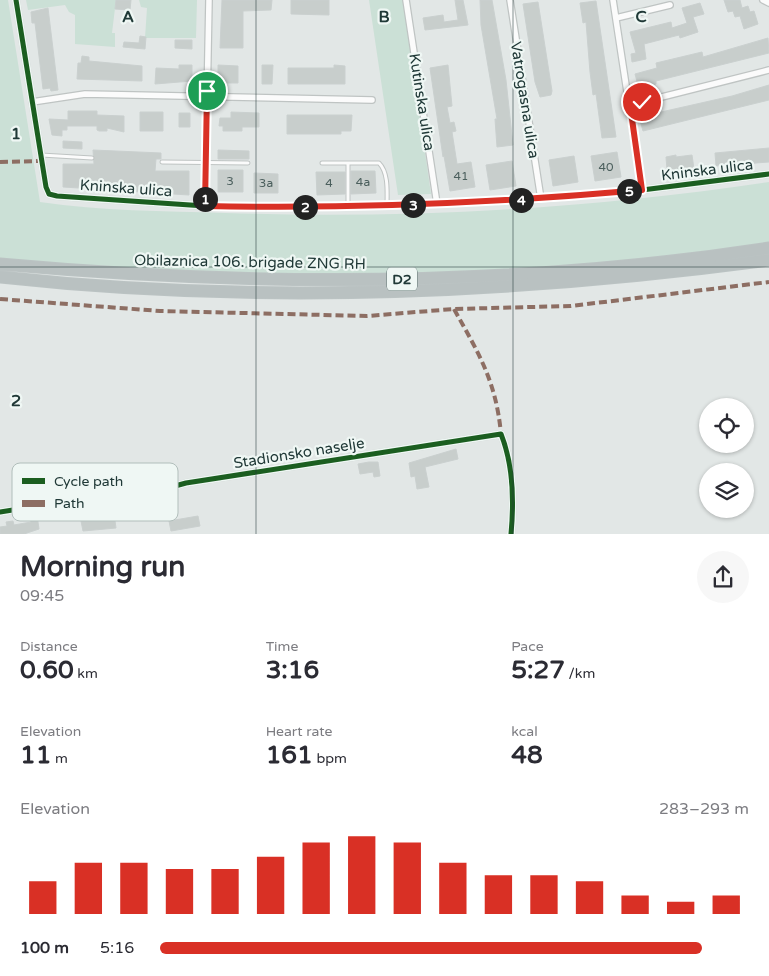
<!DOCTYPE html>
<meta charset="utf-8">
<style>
:root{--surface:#fff;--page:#f7f7f7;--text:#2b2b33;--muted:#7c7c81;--accent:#d93025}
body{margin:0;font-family:"Varela Round",sans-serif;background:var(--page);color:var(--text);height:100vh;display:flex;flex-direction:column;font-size:19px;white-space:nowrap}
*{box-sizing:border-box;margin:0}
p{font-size:16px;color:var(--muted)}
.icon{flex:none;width:28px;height:28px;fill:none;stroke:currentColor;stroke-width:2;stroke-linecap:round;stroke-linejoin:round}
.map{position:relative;height:534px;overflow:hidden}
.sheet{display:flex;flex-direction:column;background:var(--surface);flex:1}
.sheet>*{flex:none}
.buttons{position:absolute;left:699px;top:398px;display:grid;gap:10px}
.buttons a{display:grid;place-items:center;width:55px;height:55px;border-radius:50%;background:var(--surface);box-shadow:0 1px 4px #0004;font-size:25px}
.pin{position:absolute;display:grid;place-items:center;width:42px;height:42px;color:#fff;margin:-21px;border:2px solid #fff;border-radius:50%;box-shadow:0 1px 5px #0007}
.km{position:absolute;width:25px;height:25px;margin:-12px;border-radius:50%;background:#222;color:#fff;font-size:14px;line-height:25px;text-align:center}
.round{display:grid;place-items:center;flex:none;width:52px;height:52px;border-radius:26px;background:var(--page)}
.headline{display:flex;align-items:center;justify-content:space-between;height:85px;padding:0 20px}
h1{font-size:28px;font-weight:700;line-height:38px}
.stats{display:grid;grid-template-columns:repeat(3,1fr);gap:8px;height:85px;padding:5px 20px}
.stats div{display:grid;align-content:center}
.stats b{font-size:25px;font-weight:700}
.stats small{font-size:14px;font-weight:400}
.stats p{font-size:14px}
.chart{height:140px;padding:10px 20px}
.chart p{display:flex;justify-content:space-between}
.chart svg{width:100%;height:90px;margin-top:5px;stroke:var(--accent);stroke-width:6}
ul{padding:0 20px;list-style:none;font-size:16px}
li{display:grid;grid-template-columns:80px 60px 1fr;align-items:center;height:38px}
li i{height:12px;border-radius:6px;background:var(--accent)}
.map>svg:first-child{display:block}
</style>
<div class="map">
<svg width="769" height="534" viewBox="0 0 769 534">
<rect width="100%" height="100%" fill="#e2e7e6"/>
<path fill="#cbe0d6" d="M0,0H8L40,202C101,211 164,211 225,213C406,219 590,209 769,182V243C608,265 445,279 282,276C188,275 94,266 0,261Z
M26,0H116L112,33H115V47L75,44V15L69,12L65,5L28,10Z
M139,0H197L196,38H145L147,8L141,7Z
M369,0H403L431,194L398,195Z"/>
<path fill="#c8cecc" stroke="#cad0cf" d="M116,0H131L130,10L115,9Z
M222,0H272L271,10L243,11V48H220Z
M291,0H329V15L291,14Z
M455,0H463L468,25L425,30L423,18L443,15L444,22L458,20Z
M480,0H492L506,80L513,145L497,147L495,119H497L481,25Z
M724,0H740L742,8L748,6L750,12L754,11L758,24L744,29L740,16L735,17L733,11L728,12Z
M596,1L616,137L602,138L596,94L593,95L590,72L586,22L583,23L580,3Z
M538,2L552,91L551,95L540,97L535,82L523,4Z
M700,3L704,14L693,17L698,32L680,38L679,35L644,44L646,59L632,62L631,54L636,53L630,32L671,22L672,28L687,23L682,8Z
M48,8L58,90L51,91L50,88L43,89L35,23H32L31,12Z
M140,36L146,37L145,49L123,47L124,42L139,43Z
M768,38L769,53L656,81V84L639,89L635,74L657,68L656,63L702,52L703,57Z
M175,40H192V49L175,48Z
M82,56L89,57V61L142,66V81L77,79L78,63H81Z
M179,65H192V81L155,84L156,68L179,69Z
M218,65L238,66V83H218Z
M262,65H273L272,84H262Z
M334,65L345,66V84H288V68H334Z
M448,65L452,106L447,107L450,123L454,122L456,131L452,132L457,164L471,162L475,187L450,191L444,156L443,157L430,68Z
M769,85V100L643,131L639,117L732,96Z
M68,111H97V115L124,116V132L107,128V131H99L97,130V126H67V130H62V136L52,135L49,119L68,120Z
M140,112H163V131H140Z
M231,112L259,113V127H242V131H223V126H219L220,118H231Z
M179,113H190V127H179Z
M287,115H352L351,131H341V134H287Z
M63,141L82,142V149L63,148Z
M769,148V162L716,166L715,153Z
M93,150L161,153V159H156L155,171H189V195L63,187V164H94Z
M218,150L249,151V159H218Z
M617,152L621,177L595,181L591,156Z
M676,155V157L692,155L694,169L667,170L666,157Z
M574,156L578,182L553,186L549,160Z
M512,161L516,186L490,190L486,165Z
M218,170H243V192H218Z
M351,171H375L376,193L351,194Z
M316,172H345V194L317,195Z
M254,173L278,174V193H254Z
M456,449L458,459L425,467L429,487L417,489L415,476L411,477L409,463Z
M369,462H378L380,476L374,477L373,472L360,474L358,464Z
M112,499L116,528L83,531L81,521L104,517L100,501Z
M37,515L39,529L24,534H0V527L7,526L6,522L13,521L14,525L31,522L30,516Z
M198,516L200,526L171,531L169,521Z"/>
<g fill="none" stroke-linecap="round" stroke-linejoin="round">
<defs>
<path id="lane" d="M41,155L92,158
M162,162L248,163
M322,163H379C389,173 387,193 387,206
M348,164V206"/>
<path id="street" d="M16,0L46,187L49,194L57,196L205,206H387L541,199L642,190L769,174
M406,0L437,204
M510,0L541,199
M613,0L642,190
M763,0L769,3
M616,18L670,5
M32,102L85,94L372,100
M630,105L769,70
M205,206L209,0
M0,512L119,493L164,489L186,483L501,434C513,464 514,502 511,534"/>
<path id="highway" d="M0,264C255,287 515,287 769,248
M0,277C255,305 515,294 769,260"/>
</defs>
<use href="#lane" stroke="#bfc4c3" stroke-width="5"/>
<use href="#street" stroke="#bfc4c3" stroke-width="8"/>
<use href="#highway" stroke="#bbc3c3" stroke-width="13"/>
<use href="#lane" stroke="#fbfbfb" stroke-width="3"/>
<use href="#street" stroke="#fbfbfb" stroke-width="5.5"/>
<use href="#highway" stroke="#b9c1c1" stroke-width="11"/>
<path stroke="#8d6e63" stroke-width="4" stroke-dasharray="8 4" stroke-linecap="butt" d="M0,162L41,161
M0,299L160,311L367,316L454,309L571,306L769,282
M454,309C479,354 496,381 501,434"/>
<defs>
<path id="cycleway" d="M16,0L46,187L49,194L57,196L205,206H387L541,199L642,190L769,174
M0,512L119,493L164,489L186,483L501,434C513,464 514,502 511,534"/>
</defs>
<use href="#cycleway" stroke="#eff7f4" stroke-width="8"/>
<use href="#cycleway" stroke="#1b5e20" stroke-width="5"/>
</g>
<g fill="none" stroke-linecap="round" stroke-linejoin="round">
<defs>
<path id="route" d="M207,91L205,206C351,209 496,203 642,190L630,105L642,102"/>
</defs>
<use href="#route" stroke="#fff" stroke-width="10"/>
<use href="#route" stroke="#d93025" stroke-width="6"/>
</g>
<path fill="none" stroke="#203937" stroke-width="1" stroke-opacity="0.55" d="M256,0V534M513,0V534M0,267H769"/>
<g text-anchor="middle" stroke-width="4.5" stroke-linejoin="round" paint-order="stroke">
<g font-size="12" fill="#4b5f5d">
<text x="606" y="171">40</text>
<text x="461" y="180">41</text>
<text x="230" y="185">3</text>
<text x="363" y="186">4a</text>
<text x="266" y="187">3a</text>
<text x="329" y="187">4</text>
</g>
<rect fill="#eff7f4" stroke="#5e7270" stroke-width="1" x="387" y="267.5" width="30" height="23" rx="4"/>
<g font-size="14" font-weight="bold" fill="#203937">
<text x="402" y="284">D2</text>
</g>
<g font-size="15" fill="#203937" stroke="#eff7f4">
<text transform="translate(525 100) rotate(81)" y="5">Vatrogasna ulica</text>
<text transform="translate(422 102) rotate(81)" y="5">Kutinska ulica</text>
<text transform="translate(707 170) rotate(-7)" y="5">Kninska ulica</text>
<text transform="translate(126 188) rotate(4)" y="5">Kninska ulica</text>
<text transform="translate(250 262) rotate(1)" y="5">Obilaznica 106. brigade ZNG RH</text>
<text transform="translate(299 453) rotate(-9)" y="5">Stadionsko naselje</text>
</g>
</g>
<rect x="12" y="463" width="166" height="58" rx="8" fill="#eff7f4" stroke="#b1bebb" stroke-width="1"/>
<rect x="22" y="478" width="23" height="6" fill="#1b5e20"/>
<rect x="22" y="500" width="23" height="7" fill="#8d6e63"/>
<g font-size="14" fill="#203937">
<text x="54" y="486">Cycle path</text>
<text x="54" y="508">Path</text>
</g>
<g font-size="16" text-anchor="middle" font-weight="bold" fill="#203937" stroke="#eff7f4" stroke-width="4.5" stroke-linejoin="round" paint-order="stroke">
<text x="128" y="22">A</text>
<text x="384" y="22">B</text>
<text x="641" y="22">C</text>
<text x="16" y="139">1</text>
<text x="16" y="406">2</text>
</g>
</svg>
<div class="buttons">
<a><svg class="icon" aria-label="locate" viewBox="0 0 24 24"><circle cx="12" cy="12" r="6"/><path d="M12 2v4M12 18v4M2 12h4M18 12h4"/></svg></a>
<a><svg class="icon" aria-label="layers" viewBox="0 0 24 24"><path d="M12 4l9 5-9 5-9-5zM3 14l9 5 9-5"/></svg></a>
</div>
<div class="pin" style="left:207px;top:91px;background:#1e9e55"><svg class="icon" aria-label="arrive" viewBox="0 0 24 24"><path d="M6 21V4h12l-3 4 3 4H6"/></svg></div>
<div class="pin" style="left:642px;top:102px;background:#d93025"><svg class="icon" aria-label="check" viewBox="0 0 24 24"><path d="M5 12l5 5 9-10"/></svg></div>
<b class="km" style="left:205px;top:199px">1</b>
<b class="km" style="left:305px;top:207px">2</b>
<b class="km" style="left:413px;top:205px">3</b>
<b class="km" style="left:521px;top:200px">4</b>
<b class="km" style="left:629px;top:191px">5</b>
</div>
<section class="sheet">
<div class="headline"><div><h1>Morning run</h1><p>09:45</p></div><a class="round"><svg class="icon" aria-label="share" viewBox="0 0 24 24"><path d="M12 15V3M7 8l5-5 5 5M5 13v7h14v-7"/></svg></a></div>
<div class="stats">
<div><p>Distance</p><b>0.60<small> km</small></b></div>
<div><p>Time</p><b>3:16</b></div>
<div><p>Pace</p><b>5:27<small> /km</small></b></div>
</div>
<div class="stats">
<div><p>Elevation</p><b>11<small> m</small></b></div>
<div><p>Heart rate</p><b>161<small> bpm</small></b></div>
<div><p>kcal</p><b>48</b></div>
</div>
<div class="chart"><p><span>Elevation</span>283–293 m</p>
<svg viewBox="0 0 160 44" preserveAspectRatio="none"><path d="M5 44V28M15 44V19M25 44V19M35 44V22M45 44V22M55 44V16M65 44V9M75 44V6M85 44V9M95 44V19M105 44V25M115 44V25M125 44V28M135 44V35M145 44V38M155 44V35"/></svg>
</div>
<ul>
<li><b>100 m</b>5:16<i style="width:92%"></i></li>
</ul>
</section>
